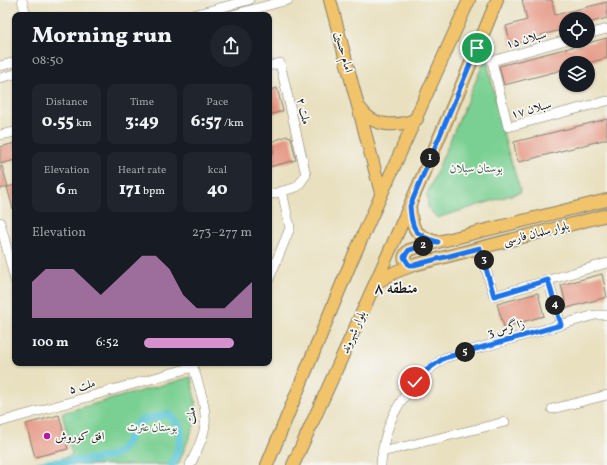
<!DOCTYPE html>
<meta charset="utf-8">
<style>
:root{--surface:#171b24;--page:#20242c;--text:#f1f3f6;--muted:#9ea1a6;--accent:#d690ce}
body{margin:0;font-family:Vollkorn,Amiri,serif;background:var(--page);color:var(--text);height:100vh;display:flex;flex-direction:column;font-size:15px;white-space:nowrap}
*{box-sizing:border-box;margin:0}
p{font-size:13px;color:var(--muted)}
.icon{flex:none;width:22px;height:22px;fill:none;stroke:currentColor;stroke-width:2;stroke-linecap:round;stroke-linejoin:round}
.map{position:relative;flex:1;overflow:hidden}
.side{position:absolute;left:12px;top:12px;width:260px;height:354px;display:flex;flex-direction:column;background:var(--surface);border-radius:8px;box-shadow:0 1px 3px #0004}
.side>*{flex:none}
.controls{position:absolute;left:559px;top:12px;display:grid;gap:8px}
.controls a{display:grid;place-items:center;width:36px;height:36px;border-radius:50%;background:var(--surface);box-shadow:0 1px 3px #0004;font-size:20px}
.pin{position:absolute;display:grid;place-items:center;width:34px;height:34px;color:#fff;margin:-17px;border:2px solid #fff;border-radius:50%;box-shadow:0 1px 4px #0007}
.km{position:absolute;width:20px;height:20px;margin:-10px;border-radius:50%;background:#222;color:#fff;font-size:11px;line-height:20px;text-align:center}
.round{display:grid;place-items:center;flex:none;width:42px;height:42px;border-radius:21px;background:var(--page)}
.head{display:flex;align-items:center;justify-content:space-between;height:68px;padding:0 20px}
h1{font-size:22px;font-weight:800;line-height:30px}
.stats{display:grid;grid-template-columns:repeat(3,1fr);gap:6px;height:68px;padding:4px 20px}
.stats div{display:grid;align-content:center;border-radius:8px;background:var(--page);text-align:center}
.stats b{font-size:17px;font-weight:800}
.stats small{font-size:11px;font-weight:400}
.stats p{font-size:11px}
.chart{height:112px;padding:8px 20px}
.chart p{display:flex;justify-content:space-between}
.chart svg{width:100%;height:72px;margin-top:4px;fill:var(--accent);opacity:.7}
ul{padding:0 20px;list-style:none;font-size:13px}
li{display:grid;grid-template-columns:64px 48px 1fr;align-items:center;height:30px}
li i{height:10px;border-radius:5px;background:var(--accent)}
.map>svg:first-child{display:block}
</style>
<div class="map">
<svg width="607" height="465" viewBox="0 0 607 465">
<rect width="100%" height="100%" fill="#f6f6f2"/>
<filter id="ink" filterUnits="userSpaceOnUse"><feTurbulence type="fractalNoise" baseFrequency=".025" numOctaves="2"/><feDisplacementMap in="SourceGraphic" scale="8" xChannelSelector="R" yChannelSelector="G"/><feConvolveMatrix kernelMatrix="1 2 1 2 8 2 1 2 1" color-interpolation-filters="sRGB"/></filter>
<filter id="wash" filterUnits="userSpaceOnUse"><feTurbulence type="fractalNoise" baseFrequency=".012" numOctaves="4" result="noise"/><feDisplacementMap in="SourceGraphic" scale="16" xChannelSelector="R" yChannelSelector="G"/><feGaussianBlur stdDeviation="0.9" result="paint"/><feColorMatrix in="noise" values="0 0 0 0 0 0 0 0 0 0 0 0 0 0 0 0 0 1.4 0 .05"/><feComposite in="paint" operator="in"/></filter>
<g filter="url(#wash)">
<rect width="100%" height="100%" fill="#e9e0bf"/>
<path fill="#7ad093" stroke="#4b7658" d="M486,57L506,145L521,192L437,218L428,208L427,194Z
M191,377L198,416L178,465H39L72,455L62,413Z"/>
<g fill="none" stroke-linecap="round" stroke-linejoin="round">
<path stroke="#5cc6d7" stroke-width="8" d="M39,465C65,458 96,465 119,452C128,444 132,430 140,421L167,414C189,427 180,446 172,465"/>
</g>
<g id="blocks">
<path fill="#e59481" d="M522,0H552L555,15L607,2V18L588,23V19H566V29L541,35L542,37L511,45L506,26L527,20Z
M607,38V58L588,63H566V69L504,85L499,66Z
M277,88L283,111L269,115V90Z
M607,119V139L519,162L516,156L514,142Z
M287,136L291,137L296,160L269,167V154L274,153L271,142Z
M15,143V160L0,164V147Z
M2,166L8,187L0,189V167Z
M15,185V208L13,209L7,187Z
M602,274L607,297L567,308L561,285Z
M538,293L544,316L504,327L497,304Z
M59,415L68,449L35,457L26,424Z"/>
</g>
</g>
<g filter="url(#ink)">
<use href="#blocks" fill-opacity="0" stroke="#827e6e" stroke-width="1"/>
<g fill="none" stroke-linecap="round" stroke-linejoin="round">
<defs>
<path id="minor" d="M22,0L26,15
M193,15L249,0
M232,15L288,0
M588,34L607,29
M566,40L492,61L508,127L607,101
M0,66L15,62
M269,66L280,63L306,175L297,187L269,195
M0,78L15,74
M0,135L15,132
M0,222L15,280
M480,248L494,296L607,263
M269,279L290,228L282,191
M548,280L561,325
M552,409L607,395
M0,422L193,367
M382,452L505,422
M190,465C196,452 204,438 205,424C207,405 197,382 192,363
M381,465C384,418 406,385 444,358L595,315H607"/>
<path id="major" d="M330,0L381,193
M360,108C373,128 397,127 417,119
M410,207C412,231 415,235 438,242L607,200
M414,265C404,265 401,256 409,250L438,242
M376,283L395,272L414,265L607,215
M267,465L351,262L469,0
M293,465C363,311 433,157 497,0"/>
</defs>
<use href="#minor" stroke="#827e6e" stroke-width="10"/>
<use href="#major" stroke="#827e6e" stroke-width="14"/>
<use href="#minor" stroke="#fff" stroke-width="9"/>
<use href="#major" stroke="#f1c36a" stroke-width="12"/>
</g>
</g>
<g fill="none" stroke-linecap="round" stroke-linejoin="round" filter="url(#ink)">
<defs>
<path id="route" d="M415,382L424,372L444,358L561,325L548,280L494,296L480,248L414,265H409L404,257L409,250L438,242C414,235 412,230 410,206L477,48"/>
</defs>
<use href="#route" stroke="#fff" stroke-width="8"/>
<use href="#route" stroke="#1a73e8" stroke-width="5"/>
</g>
<circle fill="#b5179e" stroke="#f6f6f2" stroke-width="1.5" cx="47" cy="436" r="4"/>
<g text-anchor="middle" stroke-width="3.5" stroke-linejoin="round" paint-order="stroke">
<g font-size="12" fill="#1c1c1c" stroke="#f6f6f2">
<text transform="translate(526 39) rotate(-15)" y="4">سبلان ۱۵</text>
<text transform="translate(344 52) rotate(75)" y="4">امام حسین</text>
<text transform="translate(531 109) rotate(-15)" y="4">سبلان ۱۷</text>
<text transform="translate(304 111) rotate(77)" y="4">ملت ۲</text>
<text transform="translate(536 233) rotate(-14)" y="4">بلوار سلمان فارسی</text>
<text transform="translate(506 328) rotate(-16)" y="4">زاگرس 3</text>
<text transform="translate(353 332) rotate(-66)" y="4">بلوار شهروند</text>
<text transform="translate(82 386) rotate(-16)" y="4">ملت ۵</text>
<text transform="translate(191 416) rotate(-94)" y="4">ملت</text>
</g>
<g font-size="12" fill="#3d5b46" stroke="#f6f6f2">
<text x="476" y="172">بوستان سبلان</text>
<text x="152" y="431">بوستان عترت</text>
</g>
<g font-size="12" fill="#1c1c1c" stroke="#f6f6f2" text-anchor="start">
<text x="55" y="440">افق کوروش</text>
</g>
<g font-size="16" font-weight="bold" fill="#1c1c1c" stroke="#f6f6f2">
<text x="396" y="293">منطقه ۸</text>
</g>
</g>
</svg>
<div class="controls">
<a><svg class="icon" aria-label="locate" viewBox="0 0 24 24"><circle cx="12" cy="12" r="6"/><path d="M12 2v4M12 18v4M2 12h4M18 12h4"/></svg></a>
<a><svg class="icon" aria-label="layers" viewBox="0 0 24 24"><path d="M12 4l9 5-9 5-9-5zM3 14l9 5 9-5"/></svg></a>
</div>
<div class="pin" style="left:477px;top:48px;background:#1e9e55"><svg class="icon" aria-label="arrive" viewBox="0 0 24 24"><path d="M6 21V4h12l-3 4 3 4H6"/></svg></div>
<div class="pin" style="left:415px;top:382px;background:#d93025"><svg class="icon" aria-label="check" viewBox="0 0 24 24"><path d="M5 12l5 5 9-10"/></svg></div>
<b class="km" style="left:430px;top:158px">1</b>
<b class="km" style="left:423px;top:246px">2</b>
<b class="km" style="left:484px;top:260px">3</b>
<b class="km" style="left:555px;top:305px">4</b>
<b class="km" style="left:465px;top:352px">5</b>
<section class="side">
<div class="head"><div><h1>Morning run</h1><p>08:50</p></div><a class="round"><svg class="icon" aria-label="share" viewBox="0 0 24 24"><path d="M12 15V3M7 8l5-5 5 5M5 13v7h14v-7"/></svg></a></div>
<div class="stats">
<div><p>Distance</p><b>0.55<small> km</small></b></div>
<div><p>Time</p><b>3:49</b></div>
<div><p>Pace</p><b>6:57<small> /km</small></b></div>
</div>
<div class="stats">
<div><p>Elevation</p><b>6<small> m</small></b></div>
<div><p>Heart rate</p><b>171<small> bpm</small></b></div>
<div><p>kcal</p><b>40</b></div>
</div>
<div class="chart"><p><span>Elevation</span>273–277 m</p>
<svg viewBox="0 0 160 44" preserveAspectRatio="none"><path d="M0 44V22L10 14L20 14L30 14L40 22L50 30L60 22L70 14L80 6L90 6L100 14L110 30L120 38L130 38L140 38L150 30L160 22V44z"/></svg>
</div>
<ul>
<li><b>100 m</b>6:52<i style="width:83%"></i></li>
</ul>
</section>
</div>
